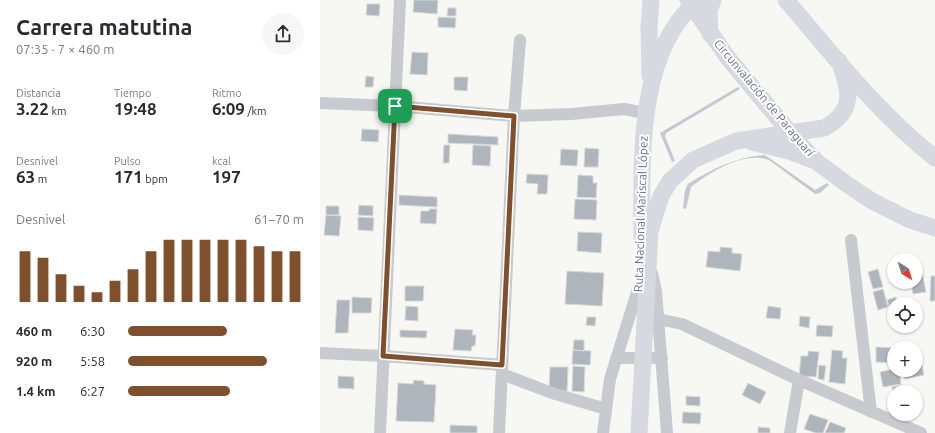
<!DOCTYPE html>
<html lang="es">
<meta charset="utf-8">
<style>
:root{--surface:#fff;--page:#f7f7f7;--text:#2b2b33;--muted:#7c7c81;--accent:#804f2c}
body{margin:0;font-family:Ubuntu,sans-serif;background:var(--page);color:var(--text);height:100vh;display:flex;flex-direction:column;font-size:15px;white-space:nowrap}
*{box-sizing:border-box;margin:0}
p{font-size:13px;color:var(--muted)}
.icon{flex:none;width:22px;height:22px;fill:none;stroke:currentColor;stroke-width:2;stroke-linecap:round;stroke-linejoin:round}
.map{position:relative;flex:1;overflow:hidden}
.panel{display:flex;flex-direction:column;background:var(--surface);width:320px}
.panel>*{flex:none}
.needle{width:26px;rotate:142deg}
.fabs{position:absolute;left:567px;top:253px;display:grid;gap:8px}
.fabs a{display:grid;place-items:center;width:36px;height:36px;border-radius:50%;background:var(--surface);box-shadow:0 1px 3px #0004;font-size:20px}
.pin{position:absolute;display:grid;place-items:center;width:34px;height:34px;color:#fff;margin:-17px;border-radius:8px;box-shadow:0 2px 6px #0006}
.round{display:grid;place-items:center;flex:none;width:42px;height:42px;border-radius:21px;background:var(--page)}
.overview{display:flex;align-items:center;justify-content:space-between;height:68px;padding:0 16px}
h1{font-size:22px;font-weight:600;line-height:30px}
.figures{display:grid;grid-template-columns:repeat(3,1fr);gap:6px;height:68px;padding:4px 16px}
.figures div{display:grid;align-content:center}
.figures b{font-size:17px;font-weight:600}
.figures small{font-size:11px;font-weight:400}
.figures p{font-size:11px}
.chart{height:112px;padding:8px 16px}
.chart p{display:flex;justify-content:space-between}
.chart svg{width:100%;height:72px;margin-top:4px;stroke:var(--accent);stroke-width:6}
ul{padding:0 16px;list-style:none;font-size:13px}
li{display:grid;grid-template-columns:64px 48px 1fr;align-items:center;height:30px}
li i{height:10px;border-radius:5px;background:var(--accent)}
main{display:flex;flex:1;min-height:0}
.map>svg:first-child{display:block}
</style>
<main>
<section class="panel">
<div class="overview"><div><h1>Carrera matutina</h1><p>07:35 · 7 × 460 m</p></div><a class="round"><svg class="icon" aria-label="share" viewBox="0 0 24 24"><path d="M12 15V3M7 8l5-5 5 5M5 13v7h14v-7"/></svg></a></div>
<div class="figures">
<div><p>Distancia</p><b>3.22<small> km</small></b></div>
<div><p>Tiempo</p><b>19:48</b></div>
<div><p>Ritmo</p><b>6:09<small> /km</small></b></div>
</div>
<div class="figures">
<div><p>Desnivel</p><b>63<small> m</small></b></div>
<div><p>Pulso</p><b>171<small> bpm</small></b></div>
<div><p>kcal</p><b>197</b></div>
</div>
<div class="chart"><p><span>Desnivel</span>61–70 m</p>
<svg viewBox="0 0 160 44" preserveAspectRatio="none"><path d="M5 44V13M15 44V17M25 44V27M35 44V34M45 44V38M55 44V31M65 44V24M75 44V13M85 44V6M95 44V6M105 44V6M115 44V6M125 44V6M135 44V10M145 44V13M155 44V13"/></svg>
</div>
<ul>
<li><b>460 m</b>6:30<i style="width:56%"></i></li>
<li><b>920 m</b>5:58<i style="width:79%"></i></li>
<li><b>1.4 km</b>6:27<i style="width:58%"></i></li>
</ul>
</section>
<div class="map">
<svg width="615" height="433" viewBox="0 0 615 433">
<rect width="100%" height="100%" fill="#f7f7f4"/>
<path fill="#c2c9d0" d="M418,87L420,89L346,133L345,136L355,161L352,162L340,133Z
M445,155L495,190L507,183L509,185L500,193L495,194L449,160C423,151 391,172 371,187L366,209L363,208L365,190L368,184C392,169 416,157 445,155Z"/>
<path fill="#afb5bc" stroke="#d8d9d6" d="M94,0H118L117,14L93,12Z
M47,4H60L59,16L46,15Z
M128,8H136V16H127Z
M118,17L136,18L135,28L118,27Z
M92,52L108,53L107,75L90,74Z
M46,76L54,77L53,87H45Z
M134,77H148L147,91L134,90Z
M42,129L59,130L58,142L41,141Z
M128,134L178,137V145L128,143Z
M124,145H130L129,163H123Z
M153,145L171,146L170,166L152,165Z
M265,148L279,149L278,167H264Z
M241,149L258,150L257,166L240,165Z
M207,174L228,175L227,194H217L218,184L206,183Z
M258,175L273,176V183H277L276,198L257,197Z
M79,195L117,197V207L79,205Z
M255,199L277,200L276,220L254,219Z
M39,205L53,206V216L38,215Z
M6,206H19V215H6Z
M109,209H117L116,224L100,223L101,211H109Z
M6,215L21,216L19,236L4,235Z
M38,217L54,218L53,231L38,230Z
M258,232L282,233L281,253L257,251Z
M400,247L412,248V253L422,254L420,271L386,267L388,251L400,252Z
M558,269L563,287L553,289L548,272Z
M247,271L284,273L282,306L245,304Z
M602,272L606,292L593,294L591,282H596V273Z
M611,276H615V301H610Z
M85,286H104L103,301H85Z
M563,289L568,307L558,310L553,292Z
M32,297L52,298L51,313H32Z
M576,297L578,304H574V307L570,308L567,300Z
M17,300H30L28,333H15Z
M86,306L98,307V321L85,320Z
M448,306L461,308L460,319L446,318Z
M480,316L490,317L489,328L479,326Z
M267,317H276L275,326L266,325Z
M497,325L513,326L512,337L496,336Z
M135,329L153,330L152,335H156L155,346H152L151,351L133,350Z
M80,330L107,331L106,338L80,337Z
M254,340H264V351L253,350Z
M556,347L582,348H574V363L556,362Z
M253,350L271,351L270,365L252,364Z
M512,350L523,351L522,358H527L525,384L509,382Z
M488,351L499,352L496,377L479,376L481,356H488Z
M499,365L506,366L504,380L498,379Z
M602,365L604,375L585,379L583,370H596V366Z
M253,366L265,367L264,392L252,391Z
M230,367H248L247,391L229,390Z
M574,369L579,370L581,384L563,387L560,372Z
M18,376L34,377V389L18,388Z
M94,380L104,381V384L116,385L114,422L76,421L78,383L93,384Z
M428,383L446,392L440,404L422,395Z
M583,385L584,392H574L573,394L572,387Z
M366,396L380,397V406L366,405Z
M363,412L381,413L380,424L362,423Z
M490,414L508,420L503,433H496L484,429Z
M510,422L526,428L524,433H505Z
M130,425L157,426V433H130Z
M438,427L450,428V433H438Z"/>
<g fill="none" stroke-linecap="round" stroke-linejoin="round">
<path stroke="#c7cace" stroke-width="12" d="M0,103L75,106L194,116L200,40
M531,240L551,412
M332,273L336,291L347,433
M338,319L362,324L479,380L601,433
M0,353L63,356L182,365
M296,358H342
M182,374L232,393L286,409
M60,433L80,0
M179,433L194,116L251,114L304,109L325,113
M283,433L290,379L318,289
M470,433L479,380"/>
<path stroke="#d6d9df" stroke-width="17" d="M368,0L408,58L471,134L497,162L528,185L552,201L590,220L615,228
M466,0C513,55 558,113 615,158
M390,34L389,11L393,0
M330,76L329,27L331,0
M432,142L469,151L493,160
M322,239C322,166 315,50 379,0
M319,433L330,231L341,196L350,181L373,160L416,141L504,128C536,111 530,89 519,61"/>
</g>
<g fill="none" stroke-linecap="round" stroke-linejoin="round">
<defs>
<path id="route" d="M75,106L194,116L182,365L63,356Z"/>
</defs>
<use href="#route" stroke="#fff" stroke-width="8"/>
<use href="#route" stroke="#804f2c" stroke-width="5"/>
</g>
<g text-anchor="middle" stroke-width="4" stroke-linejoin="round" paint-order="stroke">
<g font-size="12" fill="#657186" stroke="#fff">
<text transform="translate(444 98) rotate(50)" y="4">Circunvalación de Paraguarí</text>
<text transform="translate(321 214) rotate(-88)" y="4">Ruta Nacional Mariscal López</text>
</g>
</g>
</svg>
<div class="fabs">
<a><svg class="needle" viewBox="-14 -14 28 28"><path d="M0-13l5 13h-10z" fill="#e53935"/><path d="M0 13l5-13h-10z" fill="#7c7c81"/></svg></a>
<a><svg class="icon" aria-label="locate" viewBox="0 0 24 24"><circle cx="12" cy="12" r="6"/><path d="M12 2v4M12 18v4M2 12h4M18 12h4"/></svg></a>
<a>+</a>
<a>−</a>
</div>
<div class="pin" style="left:75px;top:106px;background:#1e9e55"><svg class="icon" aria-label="arrive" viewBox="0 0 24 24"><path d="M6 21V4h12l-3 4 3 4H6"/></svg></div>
</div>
</main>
